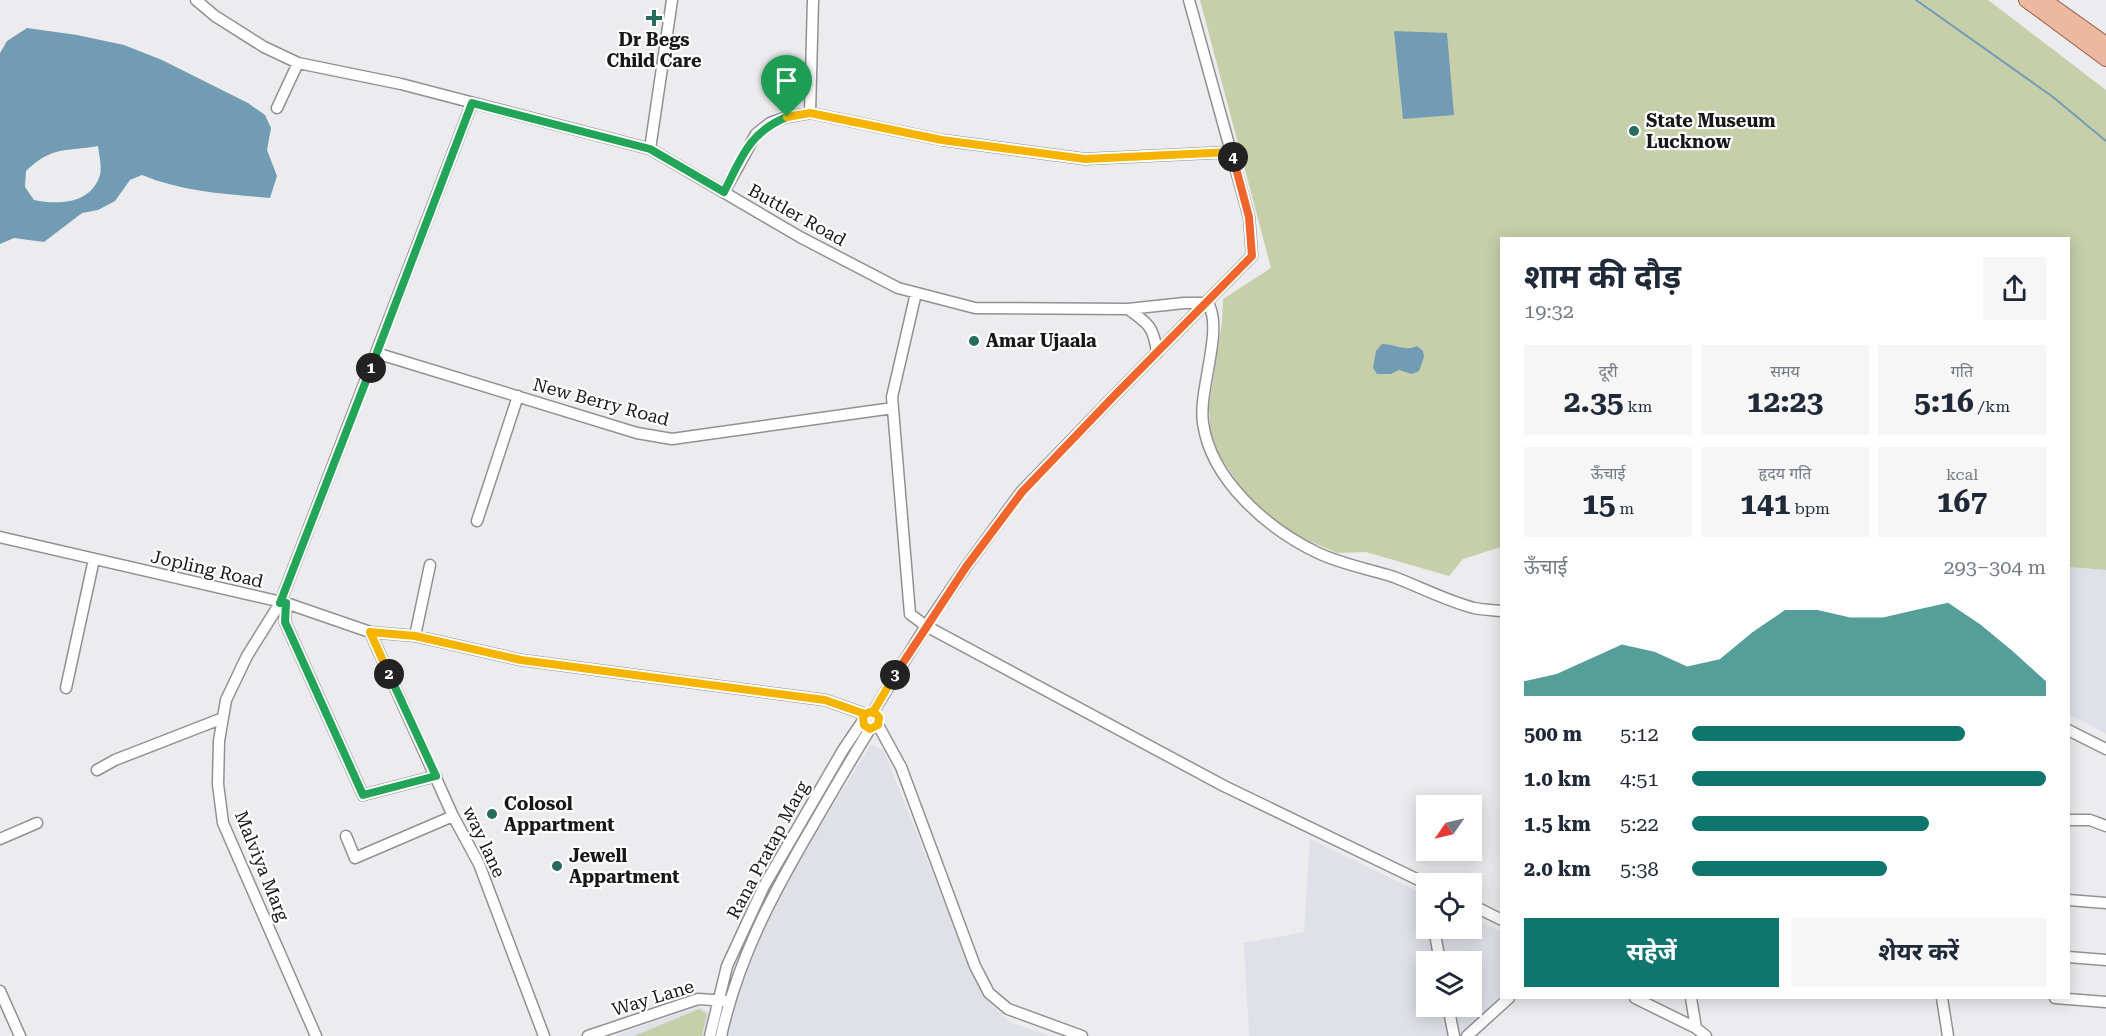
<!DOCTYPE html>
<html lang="hi">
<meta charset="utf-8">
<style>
:root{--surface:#fff;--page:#f6f6f7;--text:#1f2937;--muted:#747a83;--accent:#0f766e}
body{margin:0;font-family:"Roboto Serif","Noto Sans Devanagari",serif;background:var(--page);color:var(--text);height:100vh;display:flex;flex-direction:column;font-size:22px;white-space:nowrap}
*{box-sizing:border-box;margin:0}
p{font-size:20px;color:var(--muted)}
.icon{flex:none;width:33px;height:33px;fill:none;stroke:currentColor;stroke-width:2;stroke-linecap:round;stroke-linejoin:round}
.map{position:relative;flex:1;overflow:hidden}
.side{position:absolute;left:1500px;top:237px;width:570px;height:762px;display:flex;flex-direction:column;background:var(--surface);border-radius:0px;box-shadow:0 3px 15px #0003}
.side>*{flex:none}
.needle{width:39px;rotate:236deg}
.buttons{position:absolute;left:1416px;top:795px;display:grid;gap:12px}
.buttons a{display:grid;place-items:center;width:66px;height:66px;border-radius:0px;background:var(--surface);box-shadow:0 3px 15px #0003;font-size:30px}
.pin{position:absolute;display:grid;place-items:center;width:51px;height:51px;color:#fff;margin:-62px -26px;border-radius:50% 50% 50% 0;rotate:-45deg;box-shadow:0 0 6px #0007}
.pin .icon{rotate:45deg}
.km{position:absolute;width:30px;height:30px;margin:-15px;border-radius:50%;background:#222;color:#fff;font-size:16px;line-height:30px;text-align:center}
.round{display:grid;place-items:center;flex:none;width:63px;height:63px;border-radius:0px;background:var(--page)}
.head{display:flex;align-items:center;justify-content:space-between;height:102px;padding:0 24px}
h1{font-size:33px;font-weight:700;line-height:45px}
.metrics{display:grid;grid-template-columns:repeat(3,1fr);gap:9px;height:102px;padding:6px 24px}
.metrics div{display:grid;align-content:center;border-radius:0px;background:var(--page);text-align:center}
.metrics b{font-size:30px;font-weight:700}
.metrics small{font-size:16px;font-weight:400}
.metrics p{font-size:16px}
.chart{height:168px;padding:12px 24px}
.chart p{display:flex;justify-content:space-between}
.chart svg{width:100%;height:108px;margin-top:6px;fill:var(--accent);opacity:.7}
.button{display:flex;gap:12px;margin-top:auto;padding:12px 24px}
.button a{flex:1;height:69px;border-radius:0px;background:var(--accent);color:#fff;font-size:24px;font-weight:700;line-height:69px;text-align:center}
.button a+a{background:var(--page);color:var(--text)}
ul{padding:0 24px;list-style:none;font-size:20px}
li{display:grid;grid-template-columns:96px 72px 1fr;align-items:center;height:45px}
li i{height:15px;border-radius:8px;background:var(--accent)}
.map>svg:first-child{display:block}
</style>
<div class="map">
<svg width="2106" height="1036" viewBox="0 0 2106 1036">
<rect width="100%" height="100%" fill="#ececee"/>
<path fill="#e0e0e9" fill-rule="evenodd" d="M2068,567L2106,570V734L2069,714Z
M871,744L884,751L973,975L985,999L1011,1023L1052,1036H727L736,996L767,912Z
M1310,839L1426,895V928H1472V917L1501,932V997L1496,1005L1462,1034L1454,1036H1249L1244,943L1304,932ZM1426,962H1472V1006H1426Z
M699,1006L709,1012L704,1036H614Z"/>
<path fill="#c7ceaa" d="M1200,0H1988L2106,90V570L2069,567L2068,238H1502L1501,547L1463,559L1449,576L1366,552L1337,553L1294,534L1248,498L1218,454L1210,430L1209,405L1222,322L1223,299L1271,268Z
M699,1009L707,1014L702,1036H634Z"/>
<path fill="#729cb3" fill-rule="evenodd" d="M27,28L77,35L124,45L162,60L248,103L265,115L271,128L267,150L277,176L270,198C226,194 183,192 142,175L130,180L115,201L98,210L82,213L44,242L14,238L0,244V53L7,41ZM98,146C99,154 102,167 100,175C91,204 59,205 34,200L25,187L26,171C53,145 66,152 98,146Z
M1394,31L1447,33L1454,115L1403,119Z
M1382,344C1395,344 1405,352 1417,346L1423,351L1424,357L1419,371L1412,374L1399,370L1391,374H1377L1373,368L1376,351Z"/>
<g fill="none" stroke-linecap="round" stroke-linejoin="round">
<path stroke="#729cb3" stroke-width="2" d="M1916,0L2053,97L2106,141"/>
<defs>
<path id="minor" d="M196,0L215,16L264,47L298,63L401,84L650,149L800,237L898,288L975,308L1128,309L1184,303H1208C1224,330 1198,390 1203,423C1211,480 1267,528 1316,552C1340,564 1369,569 1394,577C1420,587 1447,601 1474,608C1483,610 1493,610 1502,611
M277,108L298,63
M810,113L813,0
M650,149L672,0
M724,192L756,134L770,123L787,117L810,113L942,140L1085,159L1231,152
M916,293L892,397L910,614L926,626L1224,786L1427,884
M1128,309C1148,323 1154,327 1157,353
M376,353L637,433L672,439L893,408
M477,521L518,396
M0,537L286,603L370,632L415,636L521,660L825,700L865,714
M286,603L285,622L363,795L436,776
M370,632L453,816L479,864L544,1036
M415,636L430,565
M66,688L94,559
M873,712L926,626L966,567L1021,492L1114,396L1252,256L1249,217L1189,0
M878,725L901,767L975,966L989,993L1008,1009L1082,1036
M2068,730L2106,749
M97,770L115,760L223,718
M2068,820H2090L2106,826
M346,836L355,858L453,816
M0,839L37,823
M2068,900L2106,903
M1472,905L1502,920
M1434,928L1440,962
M2068,957L2106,960
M0,991L20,1036
M1635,998L1696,1028L1706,1036
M1691,998L1696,1028
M1942,998L1948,1036
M2055,998L2106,1002
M1448,1006L1454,1036
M316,1036L223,823L218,784L219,741L226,700L247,656L280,603L472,103
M588,1036L698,999L726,1001
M710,1036L727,966L764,886L843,750L862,722
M721,1036C738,959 772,895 812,827C831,794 850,761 870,729
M1467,1036L1509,998"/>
<path id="major" d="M2026,0L2106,59
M2044,0L2106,44"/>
</defs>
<use href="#minor" stroke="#919192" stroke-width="13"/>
<use href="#major" stroke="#996149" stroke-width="16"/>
<use href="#minor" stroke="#fff" stroke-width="10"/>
<use href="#major" stroke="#ecb8a1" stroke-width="14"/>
</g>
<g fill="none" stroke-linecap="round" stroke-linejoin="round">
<defs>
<path id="split-1" d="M371,368L472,103L650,149L724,192C741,159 749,132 787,117"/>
<path id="split-2" d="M371,368L280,603H286L285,622L363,795L436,776L389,674"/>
<path id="split-3" d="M389,674L370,632L415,636L521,660L825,700L865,714L870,712L876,714L879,717L878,725L870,729L864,725L863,716C866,713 868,712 873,712L895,675"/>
<path id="split-4" d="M895,675L966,567L1022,492L1114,396L1252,256L1249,217L1233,157"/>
<path id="split-5" d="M787,117L810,113L942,140L1085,159L1231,152L1233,157"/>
</defs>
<use href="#split-1" stroke="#fff" stroke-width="12"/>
<use href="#split-2" stroke="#fff" stroke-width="12"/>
<use href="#split-3" stroke="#fff" stroke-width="12"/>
<use href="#split-4" stroke="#fff" stroke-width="12"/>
<use href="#split-5" stroke="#fff" stroke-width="12"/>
<use href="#split-1" stroke="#22a559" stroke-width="8"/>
<use href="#split-2" stroke="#22a559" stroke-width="8"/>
<use href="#split-3" stroke="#f5b400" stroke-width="8"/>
<use href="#split-4" stroke="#f0652b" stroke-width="8"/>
<use href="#split-5" stroke="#f5b400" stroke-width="8"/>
</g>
<g fill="#266b5d" stroke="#fff" stroke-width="2">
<path d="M651 9h6v6h6v6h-6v6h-6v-6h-6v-6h6z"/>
<circle cx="1634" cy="131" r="6"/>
<circle cx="974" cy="341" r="6"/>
<circle cx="492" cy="814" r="6"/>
<circle cx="557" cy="866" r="6"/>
</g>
<g text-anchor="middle" stroke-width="4.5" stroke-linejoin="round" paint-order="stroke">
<g font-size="18" font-weight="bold" fill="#181819" stroke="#fff" text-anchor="start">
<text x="654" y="46" text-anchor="middle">Dr Begs<tspan x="654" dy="21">Child Care</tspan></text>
<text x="1646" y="127">State Museum<tspan x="1646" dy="21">Lucknow</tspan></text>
<text x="986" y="347">Amar Ujaala</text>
<text x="504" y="810">Colosol<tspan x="504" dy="21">Appartment</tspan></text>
<text x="569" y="862">Jewell<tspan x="569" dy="21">Appartment</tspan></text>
</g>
<g font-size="18" fill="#181819" stroke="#fff">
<text transform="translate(797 215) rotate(29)" y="6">Buttler Road</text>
<text transform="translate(601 402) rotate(15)" y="6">New Berry Road</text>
<text transform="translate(207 569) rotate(13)" y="6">Jopling Road</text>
<text transform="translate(484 842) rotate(65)" y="6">way lane</text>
<text transform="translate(768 850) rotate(-62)" y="6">Rana Pratap Marg</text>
<text transform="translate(262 866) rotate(68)" y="6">Malviya Marg</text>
<text transform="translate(653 998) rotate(-17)" y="6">Way Lane</text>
</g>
</g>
</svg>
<div class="buttons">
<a><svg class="needle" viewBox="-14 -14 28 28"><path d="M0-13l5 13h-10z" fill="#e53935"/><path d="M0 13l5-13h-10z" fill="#747a83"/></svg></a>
<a><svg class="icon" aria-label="locate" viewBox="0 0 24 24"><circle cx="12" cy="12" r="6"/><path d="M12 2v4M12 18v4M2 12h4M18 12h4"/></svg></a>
<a><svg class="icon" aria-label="layers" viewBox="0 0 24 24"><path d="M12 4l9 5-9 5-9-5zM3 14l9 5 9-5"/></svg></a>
</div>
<div class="pin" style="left:787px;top:117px;background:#1e9e55"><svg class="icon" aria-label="arrive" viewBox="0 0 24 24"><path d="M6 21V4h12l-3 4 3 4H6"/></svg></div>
<b class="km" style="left:371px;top:368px">1</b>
<b class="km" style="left:389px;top:674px">2</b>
<b class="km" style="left:895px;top:675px">3</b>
<b class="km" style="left:1233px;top:157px">4</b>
<section class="side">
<div class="head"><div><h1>शाम की दौड़</h1><p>19:32</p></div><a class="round"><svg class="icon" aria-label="share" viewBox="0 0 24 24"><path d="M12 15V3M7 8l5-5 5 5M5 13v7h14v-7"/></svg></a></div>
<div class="metrics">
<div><p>दूरी</p><b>2.35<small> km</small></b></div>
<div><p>समय</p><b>12:23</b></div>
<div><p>गति</p><b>5:16<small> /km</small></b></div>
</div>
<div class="metrics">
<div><p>ऊँचाई</p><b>15<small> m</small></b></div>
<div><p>हृदय गति</p><b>141<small> bpm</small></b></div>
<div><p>kcal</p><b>167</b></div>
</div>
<div class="chart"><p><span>ऊँचाई</span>293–304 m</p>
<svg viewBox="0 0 160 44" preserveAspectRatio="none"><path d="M0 44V38L10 35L20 29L30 23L40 26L50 32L60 29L70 18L80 9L90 9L100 12L110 12L120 9L130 6L140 15L150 26L160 38V44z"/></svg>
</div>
<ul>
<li><b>500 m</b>5:12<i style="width:77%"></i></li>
<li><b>1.0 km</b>4:51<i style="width:100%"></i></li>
<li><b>1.5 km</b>5:22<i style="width:67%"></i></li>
<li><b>2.0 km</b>5:38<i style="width:55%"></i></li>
</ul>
<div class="button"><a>सहेजें</a><a>शेयर करें</a></div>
</section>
</div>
